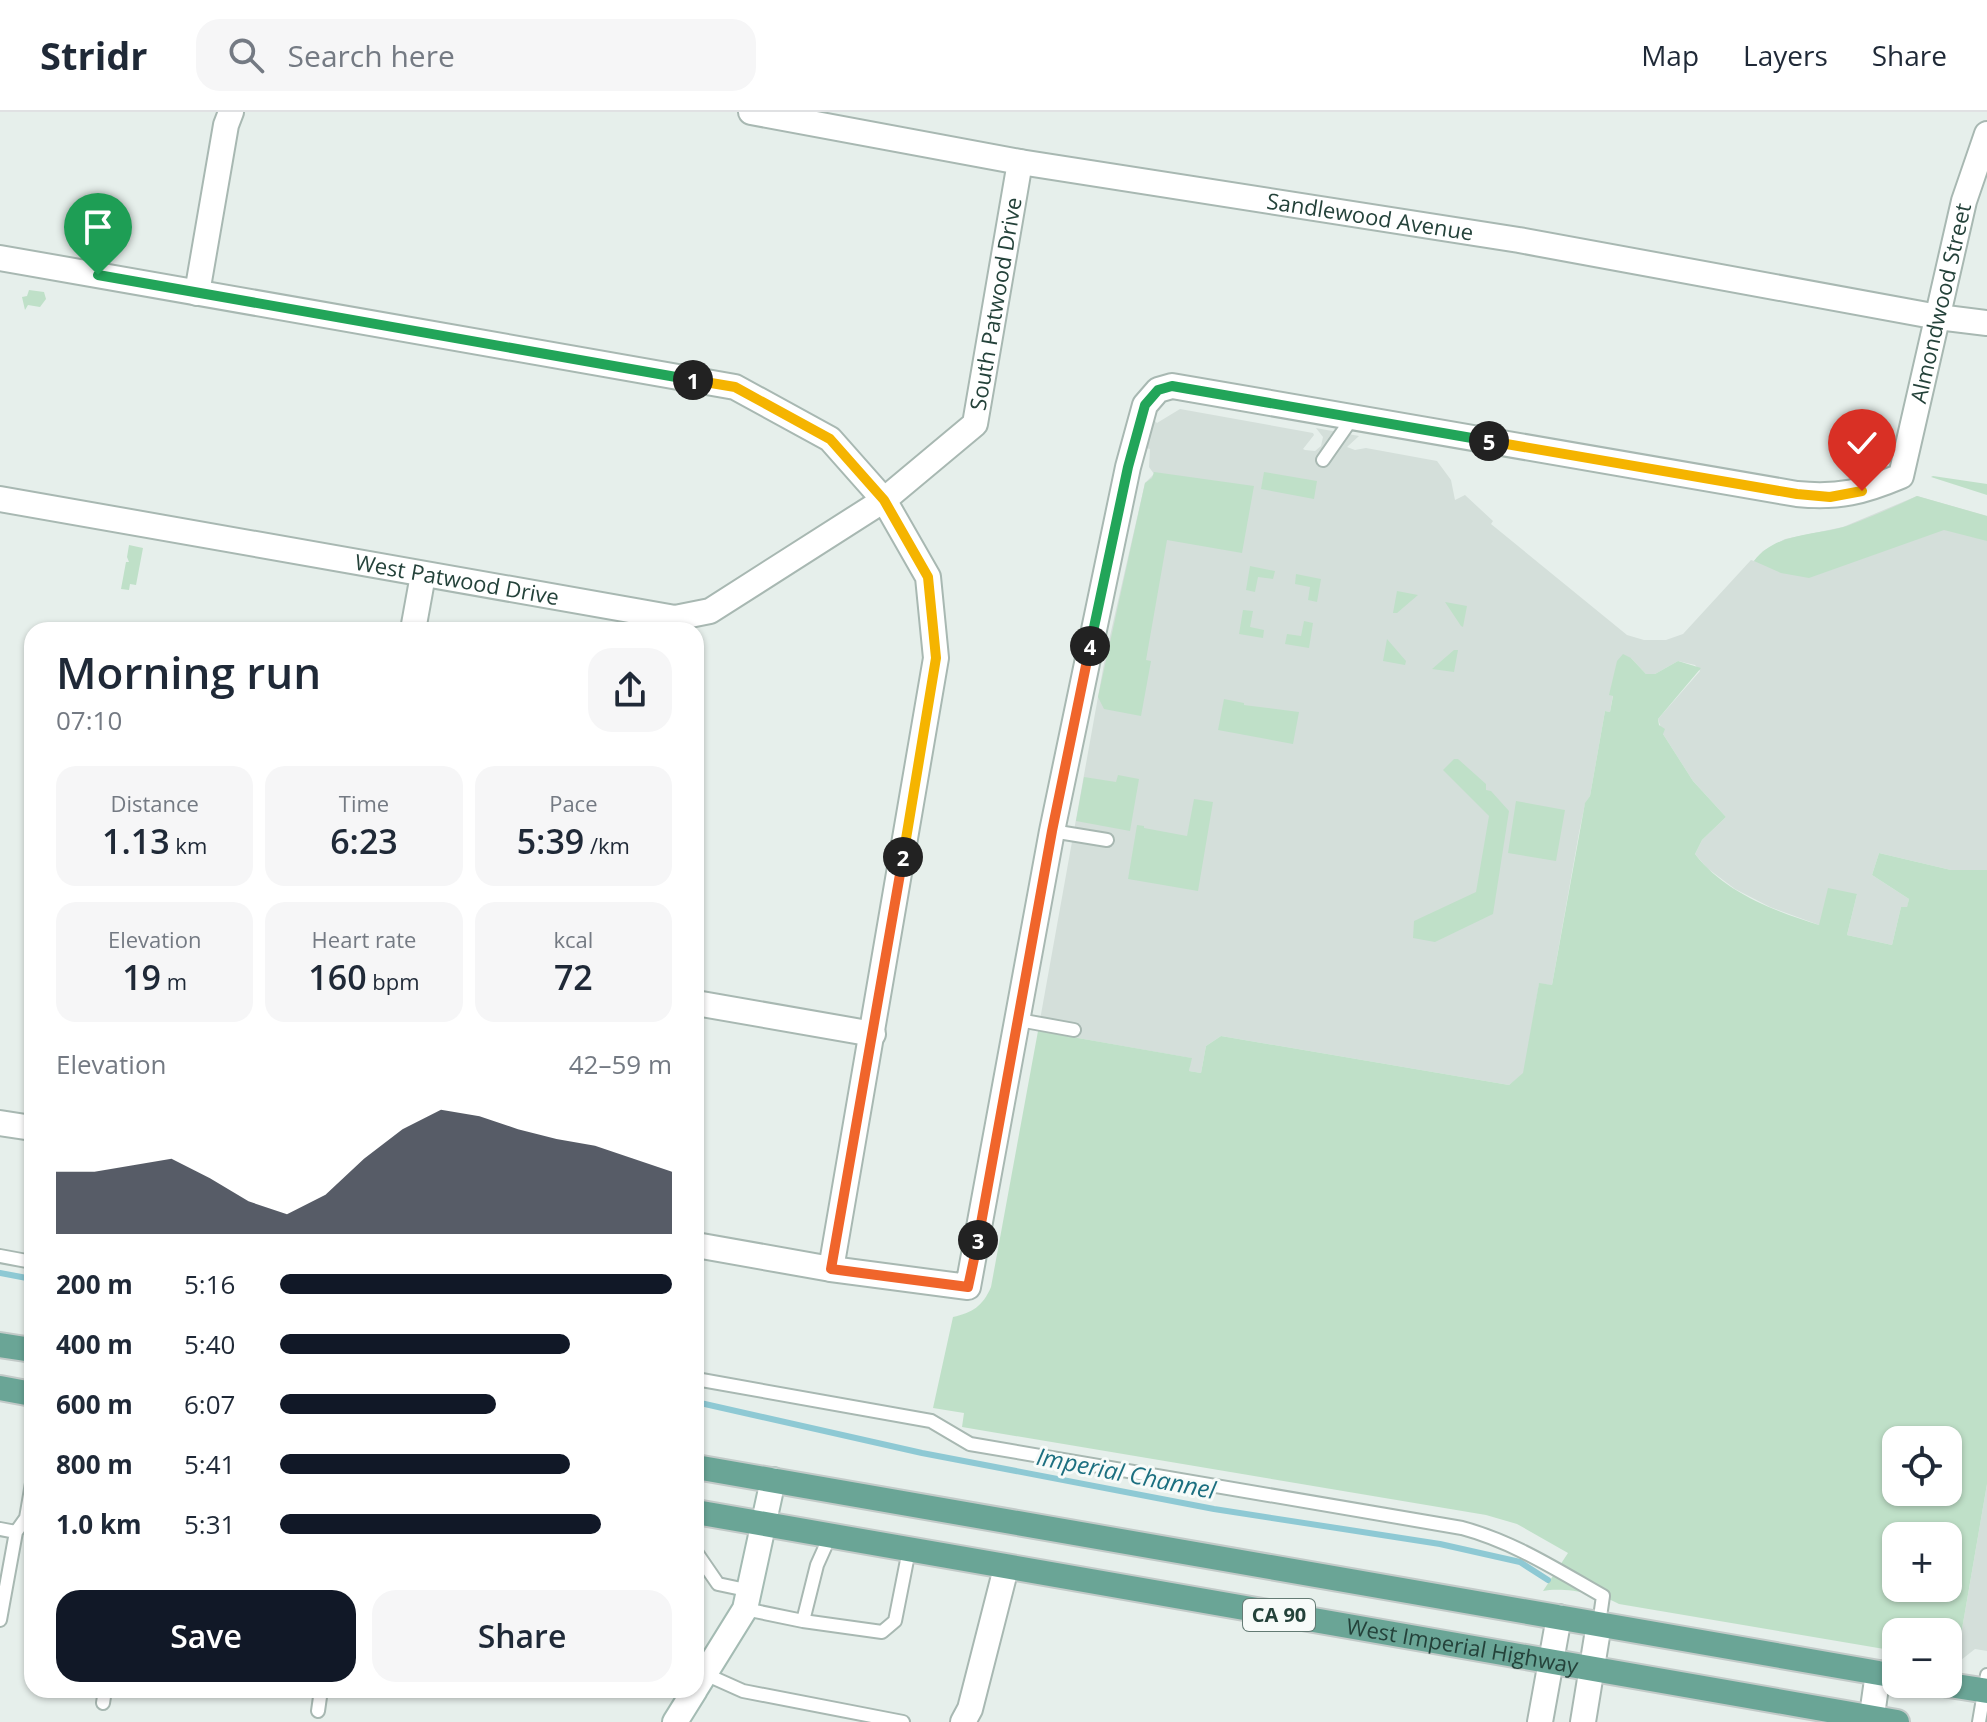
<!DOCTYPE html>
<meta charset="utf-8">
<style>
:root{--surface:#fff;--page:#f6f6f7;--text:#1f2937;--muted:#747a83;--line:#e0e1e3;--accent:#111827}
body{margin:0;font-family:"Open Sans",sans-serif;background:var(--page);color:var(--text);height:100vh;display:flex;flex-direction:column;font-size:30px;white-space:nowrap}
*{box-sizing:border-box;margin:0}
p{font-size:26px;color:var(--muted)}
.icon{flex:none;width:44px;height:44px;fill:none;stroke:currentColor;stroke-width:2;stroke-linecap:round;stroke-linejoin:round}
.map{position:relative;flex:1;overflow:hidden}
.panel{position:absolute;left:24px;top:510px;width:680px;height:1076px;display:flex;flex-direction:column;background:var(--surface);border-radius:24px;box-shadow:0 2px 6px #0004}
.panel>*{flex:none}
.fabs{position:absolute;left:1882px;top:1314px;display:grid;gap:16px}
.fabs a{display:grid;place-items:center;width:80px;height:80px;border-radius:16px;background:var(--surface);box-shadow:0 2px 6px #0004;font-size:40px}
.pin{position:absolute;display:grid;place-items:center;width:68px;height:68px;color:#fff;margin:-82px -34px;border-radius:50% 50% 50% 0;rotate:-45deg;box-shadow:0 0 8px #0007}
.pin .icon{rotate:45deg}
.km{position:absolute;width:40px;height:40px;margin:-20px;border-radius:50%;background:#222;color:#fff;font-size:22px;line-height:40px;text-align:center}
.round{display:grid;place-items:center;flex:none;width:84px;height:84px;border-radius:24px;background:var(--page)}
.head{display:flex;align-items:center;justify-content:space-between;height:136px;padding:0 32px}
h1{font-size:44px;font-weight:600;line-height:60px}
.metrics{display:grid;grid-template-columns:repeat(3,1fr);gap:12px;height:136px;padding:8px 32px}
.metrics div{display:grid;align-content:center;border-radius:20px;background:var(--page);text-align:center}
.metrics b{font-size:34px;font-weight:600}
.metrics small{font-size:22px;font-weight:400}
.metrics p{font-size:22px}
.chart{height:224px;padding:16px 32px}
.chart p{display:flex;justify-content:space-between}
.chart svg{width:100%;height:144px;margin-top:8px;fill:var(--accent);opacity:.7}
.action{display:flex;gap:16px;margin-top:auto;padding:16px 32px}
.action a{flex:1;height:92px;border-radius:24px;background:var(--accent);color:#fff;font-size:32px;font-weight:600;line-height:92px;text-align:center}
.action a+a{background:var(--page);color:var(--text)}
ul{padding:0 32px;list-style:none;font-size:26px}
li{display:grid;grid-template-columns:128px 96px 1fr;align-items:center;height:60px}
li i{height:20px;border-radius:10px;background:var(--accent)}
header{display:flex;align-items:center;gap:48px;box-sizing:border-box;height:112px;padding:0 40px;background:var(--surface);border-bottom:2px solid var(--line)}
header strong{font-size:38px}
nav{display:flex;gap:44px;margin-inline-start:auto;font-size:28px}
.search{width:560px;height:72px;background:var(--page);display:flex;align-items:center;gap:20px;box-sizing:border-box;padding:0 28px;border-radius:24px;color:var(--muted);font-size:30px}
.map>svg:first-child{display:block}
</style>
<header>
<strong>Stridr</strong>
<div class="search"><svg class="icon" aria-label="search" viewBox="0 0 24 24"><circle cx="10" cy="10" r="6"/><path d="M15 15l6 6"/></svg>Search here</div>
<nav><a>Map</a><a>Layers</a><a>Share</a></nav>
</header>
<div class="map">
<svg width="1987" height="1610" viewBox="0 0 1987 1610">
<rect width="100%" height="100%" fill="#e6efeb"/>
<path fill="#d4dfda" d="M1180,297L1313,321L1314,323L1303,337L1305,338L1315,339L1321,334L1323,325L1316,316L1359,324L1347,335L1355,338L1366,336L1437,349L1451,368L1455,388L1465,383L1493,409L1491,412L1627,523L1644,528H1666L1683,522L1751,448L1754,449L1763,439L1785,427L1843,415L1917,384L1987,404V758H1951L1879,741L1872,763L1909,787L1907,796L1901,795L1892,833L1847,823L1857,782L1819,813L1770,795L1735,777L1707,756L1695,742L1702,728L1726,705L1693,669L1663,622L1658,607L1700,559L1695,553L1678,549L1655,562H1646L1631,546L1613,583L1610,600L1605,599L1590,684L1585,692L1579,721L1552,873L1539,872L1524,961L1509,973L1221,924L1206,934L1201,961L1189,959L1191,946L1038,919L1105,546L1145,371L1154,362L1149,355L1150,337L1146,336L1153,307L1157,311Z
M1987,1372V1539L1975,1537L1956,1552Z"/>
<path fill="#bfe0c8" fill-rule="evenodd" d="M29,178L44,180L46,187L40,195L28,193L25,198L22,185L27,184Z
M1154,360L1254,374L1242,441L1167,428L1146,548L1151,549L1141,604L1104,597L1098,585L1145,371L1152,366Z
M1264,360L1317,369L1314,387L1261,377Z
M1933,364L1987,372V383L1931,365Z
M1917,384L1987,404V429L1944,418L1809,466L1781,461L1754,449C1776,420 1815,424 1847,414C1871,405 1894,395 1917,384Z
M129,433L143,436L136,473L130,472L129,478L121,477L126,450H129L127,445Z
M1250,454L1275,459L1273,467L1258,465L1255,480L1246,478Z
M1296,462L1321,467L1317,490L1308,488L1310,475L1295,472Z
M1397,479L1418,483L1397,501H1393Z
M1445,490L1467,494L1463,515L1461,514Z
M1243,498L1253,499L1250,515L1264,518L1263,526L1239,522Z
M1304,509L1313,511L1309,536L1285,532L1287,522L1301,524Z
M1387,527L1406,549L1405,553L1383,549Z
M1454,538H1458L1454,560L1432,557Z
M1623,542L1631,546L1646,562H1655L1678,549L1701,556L1658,607L1659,613L1665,617L1663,622L1693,669L1726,705L1702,728L1695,742C1724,780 1774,799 1819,813L1828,776L1857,782L1847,823L1892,833L1901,795H1907L1909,787L1872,763L1879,741L1951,758H1987V1372L1956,1552L1948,1550V1520H1896V1539L1619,1492C1601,1482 1564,1475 1543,1479L1568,1441L1517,1412L1486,1403L962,1315L964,1301L933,1296L953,1205C972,1201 983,1194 991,1175L1038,919L1192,946L1189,959L1201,961L1206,934L1221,924L1509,973L1523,961L1539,871L1552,873L1585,691L1590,684L1605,599L1610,600L1613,584L1609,583L1617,549ZM1896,1328H1948V1380H1896ZM1896,1424H1948V1476H1896Z
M1224,587L1244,591V593L1299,600L1293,632L1218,618Z
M1454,647H1458L1486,672V678L1491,679L1509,699L1493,802L1435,830L1413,826L1414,809L1476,780L1489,704L1443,658Z
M1118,663L1139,667L1130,719L1076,709L1084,665L1116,670Z
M1194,687L1213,690L1198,779L1128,767L1137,713L1144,714V716L1187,724Z
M1516,689L1565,698L1556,749L1508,741Z"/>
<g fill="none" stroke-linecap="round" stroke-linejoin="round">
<path stroke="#8ec9d4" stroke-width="6" d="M0,1161L32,1167
M696,1290L922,1341L1214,1397L1440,1432L1520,1450L1548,1468"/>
<defs>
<path id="lane" d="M1323,348L1353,305
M1052,719L1107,728
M1019,908L1074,918
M0,1144L32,1150
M696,1267L931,1309L970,1332L1462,1416C1514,1430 1557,1458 1603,1484L1599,1512
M0,1417L16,1420L0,1508
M16,1420L26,1406L32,1371
M696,1440L718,1472L751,1479
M745,1497L803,1509L882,1520L895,1509L909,1438
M803,1509L817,1453L830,1424
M705,1562L743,1579L903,1610
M103,1591L105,1578
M318,1599L321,1578
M1979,1610L1987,1563"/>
<g id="street">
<path id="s1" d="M751,0L1020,50L1519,128L1938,205L1987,211"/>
<path d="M0,146L735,275L830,327L884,388L928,465L936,546L831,1157"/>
<path d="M197,181L226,13L231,0"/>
<path id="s2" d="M0,387L675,506L710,499L884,388L975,312L1020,50"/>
<path d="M413,518L423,463"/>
<path d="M696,891L873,922"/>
<path d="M0,1011L32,1016"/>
<path id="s3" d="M696,1133L831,1157L968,1175L1052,719L1128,355L1145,293L1158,278L1172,274L1797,382C1839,386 1863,380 1901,364L1964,89L1987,22"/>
<path d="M963,1610L970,1597L1006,1456"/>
<path d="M1540,1610L1559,1505"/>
<path d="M1583,1610L1599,1512"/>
<path d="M1871,1610L1878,1561"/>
</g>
<path id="secondary" d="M696,1576L745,1497L773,1368
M675,1610L695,1578"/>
<g id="primary">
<path d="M0,1233L32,1238"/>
<path d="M0,1276L32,1282"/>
<path d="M696,1355L1896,1564"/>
<path id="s4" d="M696,1400L1897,1610"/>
<path d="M1943,1572L1987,1579"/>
</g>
</defs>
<use href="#lane" stroke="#a8b8b2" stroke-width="16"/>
<use href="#street" stroke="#a8b8b2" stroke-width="28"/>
<use href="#secondary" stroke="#a4bbb3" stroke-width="28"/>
<use href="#primary" stroke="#c2cac8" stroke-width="28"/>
<use href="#lane" stroke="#fff" stroke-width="12"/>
<use href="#street" stroke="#fff" stroke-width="24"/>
<use href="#secondary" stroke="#fff" stroke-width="24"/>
<use href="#primary" stroke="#6aa596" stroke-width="24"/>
</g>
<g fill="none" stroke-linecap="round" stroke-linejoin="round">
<defs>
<path id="split-1" d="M98,163L693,268"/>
<path id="split-2" d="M693,268L735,275L830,327L884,388L928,465L936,546L903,745"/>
<path id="split-3" d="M903,745L831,1157L968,1175L978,1128"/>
<path id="split-4" d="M978,1128L1052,719L1090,534"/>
<path id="split-5" d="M1090,534L1128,355L1145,293L1158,278L1172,274L1489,329"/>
<path id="split-6" d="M1489,329L1797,382L1830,385L1862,379"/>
</defs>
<use href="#split-1" stroke="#fff" stroke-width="16"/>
<use href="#split-2" stroke="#fff" stroke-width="16"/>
<use href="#split-3" stroke="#fff" stroke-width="16"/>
<use href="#split-4" stroke="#fff" stroke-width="16"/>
<use href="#split-5" stroke="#fff" stroke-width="16"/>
<use href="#split-6" stroke="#fff" stroke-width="16"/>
<use href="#split-1" stroke="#22a559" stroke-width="10"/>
<use href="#split-2" stroke="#f5b400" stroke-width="10"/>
<use href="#split-3" stroke="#f0652b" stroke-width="10"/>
<use href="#split-4" stroke="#f0652b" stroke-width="10"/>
<use href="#split-5" stroke="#22a559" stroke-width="10"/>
<use href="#split-6" stroke="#f5b400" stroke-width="10"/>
</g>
<g text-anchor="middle" stroke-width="6" stroke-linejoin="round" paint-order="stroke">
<rect fill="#f7fbf9" stroke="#637a73" stroke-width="2" x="1243" y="1487" width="72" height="32" rx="6"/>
<g font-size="20" font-weight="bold" fill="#24423a">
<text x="1279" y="1510">CA 90</text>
</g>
<g font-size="22" fill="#24423a" stroke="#f7fbf9">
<text dy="8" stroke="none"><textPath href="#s1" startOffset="628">Sandlewood Avenue</textPath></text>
<text dy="8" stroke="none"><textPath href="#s2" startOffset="1168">South Patwood Drive</textPath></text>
<text dy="8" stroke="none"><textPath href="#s3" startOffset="2128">Almondwood Street</textPath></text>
<text dy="8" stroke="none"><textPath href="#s2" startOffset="464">West Patwood Drive</textPath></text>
<text dy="8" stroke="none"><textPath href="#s4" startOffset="778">West Imperial Highway</textPath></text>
</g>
<g font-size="24" font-style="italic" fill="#1c6f80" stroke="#f7fbf9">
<text transform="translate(1126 1362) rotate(11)" y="8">Imperial Channel</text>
</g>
</g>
</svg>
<div class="fabs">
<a><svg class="icon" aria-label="locate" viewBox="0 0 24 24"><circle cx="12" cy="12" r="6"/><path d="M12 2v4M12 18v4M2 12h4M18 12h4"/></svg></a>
<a>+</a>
<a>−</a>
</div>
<div class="pin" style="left:98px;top:163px;background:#1e9e55"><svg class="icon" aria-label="arrive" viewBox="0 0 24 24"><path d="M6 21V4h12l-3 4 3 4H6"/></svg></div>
<div class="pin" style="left:1862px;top:379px;background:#d93025"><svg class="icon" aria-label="check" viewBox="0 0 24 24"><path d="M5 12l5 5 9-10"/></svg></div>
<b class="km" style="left:693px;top:268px">1</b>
<b class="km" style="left:903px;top:745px">2</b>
<b class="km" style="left:978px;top:1128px">3</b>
<b class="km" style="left:1090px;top:534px">4</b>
<b class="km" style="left:1489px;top:329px">5</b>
<section class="panel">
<div class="head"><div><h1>Morning run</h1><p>07:10</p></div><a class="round"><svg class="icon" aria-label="share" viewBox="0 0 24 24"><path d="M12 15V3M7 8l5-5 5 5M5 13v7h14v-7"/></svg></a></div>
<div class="metrics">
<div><p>Distance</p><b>1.13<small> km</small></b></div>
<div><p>Time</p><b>6:23</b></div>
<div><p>Pace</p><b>5:39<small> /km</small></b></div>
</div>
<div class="metrics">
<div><p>Elevation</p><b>19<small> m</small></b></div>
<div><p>Heart rate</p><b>160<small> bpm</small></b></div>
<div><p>kcal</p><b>72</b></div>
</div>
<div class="chart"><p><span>Elevation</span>42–59 m</p>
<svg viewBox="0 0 160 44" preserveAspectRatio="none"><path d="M0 44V25L10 25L20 23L30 21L40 27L50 34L60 38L70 32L80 21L90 12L100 6L110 8L120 12L130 15L140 17L150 21L160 25V44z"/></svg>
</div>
<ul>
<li><b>200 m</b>5:16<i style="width:100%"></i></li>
<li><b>400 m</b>5:40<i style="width:74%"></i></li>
<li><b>600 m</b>6:07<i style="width:55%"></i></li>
<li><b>800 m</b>5:41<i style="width:74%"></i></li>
<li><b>1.0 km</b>5:31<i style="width:82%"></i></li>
</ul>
<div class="action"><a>Save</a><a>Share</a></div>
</section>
</div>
